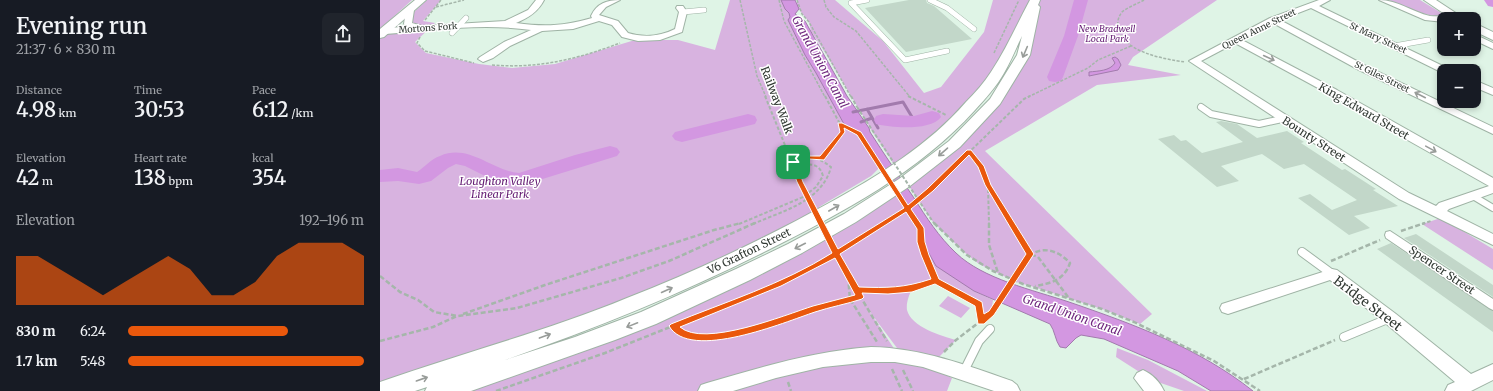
<!DOCTYPE html>
<meta charset="utf-8">
<style>
:root{--surface:#171b24;--page:#20242c;--text:#f1f3f6;--muted:#9ea1a6;--accent:#ea580c}
body{margin:0;font-family:Merriweather,serif;background:var(--page);color:var(--text);height:100vh;display:flex;flex-direction:column;font-size:15px;white-space:nowrap}
*{box-sizing:border-box;margin:0}
p{font-size:13px;color:var(--muted)}
.icon{flex:none;width:22px;height:22px;fill:none;stroke:currentColor;stroke-width:2;stroke-linecap:round;stroke-linejoin:round}
.map{position:relative;flex:1;overflow:hidden}
.details{display:flex;flex-direction:column;background:var(--surface);width:380px}
.details>*{flex:none}
.tools{position:absolute;left:1057px;top:12px;display:grid;gap:8px}
.tools a{display:grid;place-items:center;width:44px;height:44px;border-radius:8px;background:var(--surface);box-shadow:0 2px 6px #0003;font-size:20px}
.pin{position:absolute;display:grid;place-items:center;width:34px;height:34px;color:#fff;margin:-17px;border-radius:8px;box-shadow:0 2px 6px #0006}
.round{display:grid;place-items:center;flex:none;width:42px;height:42px;border-radius:8px;background:var(--page)}
.overview{display:flex;align-items:center;justify-content:space-between;height:68px;padding:0 16px}
h1{font-size:22px;font-weight:600;line-height:30px}
.metrics{display:grid;grid-template-columns:repeat(3,1fr);gap:6px;height:68px;padding:4px 16px}
.metrics div{display:grid;align-content:center}
.metrics b{font-size:20px;font-weight:600}
.metrics small{font-size:11px;font-weight:400}
.metrics p{font-size:11px}
.chart{height:112px;padding:8px 16px}
.chart p{display:flex;justify-content:space-between}
.chart svg{width:100%;height:72px;margin-top:4px;fill:var(--accent);opacity:.7}
ul{padding:0 16px;list-style:none;font-size:13px}
li{display:grid;grid-template-columns:64px 48px 1fr;align-items:center;height:30px}
li i{height:10px;border-radius:5px;background:var(--accent)}
main{display:flex;flex:1;min-height:0}
.map>svg:first-child{display:block}
</style>
<main>
<section class="details">
<div class="overview"><div><h1>Evening run</h1><p>21:37 · 6 × 830 m</p></div><a class="round"><svg class="icon" aria-label="share" viewBox="0 0 24 24"><path d="M12 15V3M7 8l5-5 5 5M5 13v7h14v-7"/></svg></a></div>
<div class="metrics">
<div><p>Distance</p><b>4.98<small> km</small></b></div>
<div><p>Time</p><b>30:53</b></div>
<div><p>Pace</p><b>6:12<small> /km</small></b></div>
</div>
<div class="metrics">
<div><p>Elevation</p><b>42<small> m</small></b></div>
<div><p>Heart rate</p><b>138<small> bpm</small></b></div>
<div><p>kcal</p><b>354</b></div>
</div>
<div class="chart"><p><span>Elevation</span>192–196 m</p>
<svg viewBox="0 0 160 44" preserveAspectRatio="none"><path d="M0 44V14L10 14L20 22L30 30L40 38L50 30L60 22L70 14L80 22L90 38L100 38L110 30L120 14L130 6L140 6L150 6L160 14V44z"/></svg>
</div>
<ul>
<li><b>830 m</b>6:24<i style="width:68%"></i></li>
<li><b>1.7 km</b>5:48<i style="width:100%"></i></li>
</ul>
</section>
<div class="map">
<svg width="1113" height="391" viewBox="0 0 1113 391">
<rect width="100%" height="100%" fill="#dff4e6"/>
<path fill="#d8b3e0" d="M0,0H32L0,29Z
M47,0H61L43,21L55,23L35,42L46,53L99,64L132,68L175,64L255,40H298L335,50L350,0H401L405,9L409,13L425,55L436,73L464,124L479,133L500,167L491,176L439,207L443,214L344,264L0,391V35L40,28L28,24L34,12Z
M417,0H455L503,41L544,93L561,87L604,32L613,0H837L753,57L748,65L801,75L717,85L605,151L772,314L760,324L725,310L654,287L636,282L599,264L584,252L553,222L529,186L628,84L655,2L617,74L516,172L512,161L492,131L446,54L431,31L429,22L417,7Z
M1009,0H1040L1063,14C1053,21 1020,4 1009,0Z
M514,187L540,229L541,241L544,243L551,257L594,291L613,300L611,313L601,321L599,305L556,281L532,289C529,295 526,303 527,310C531,327 562,336 576,340L553,363L517,348L487,308L515,350L572,378L567,391H57L357,278Z
M1061,218L1113,249V270L1042,224Z
M568,296L590,308L581,318L559,306Z
M737,348L768,360L827,391H804L772,380L736,357Z"/>
<path fill="#d397e1" stroke="#a27bad" d="M401,0H415L419,9L415,14L425,21L467,96L489,128L490,132C504,154 519,176 534,198C546,217 559,237 576,253C603,279 653,290 689,302C753,324 819,348 873,391H831L798,371L724,339L701,335L696,338L686,348L680,347C675,340 675,331 670,324L594,291L556,266L546,248L542,227L482,135L464,124L436,73L425,55L408,20L410,17L409,13L405,9Z
M735,57L738,59L741,65L738,70L709,76V72C718,71 730,71 735,63L732,58Z"/>
<path fill="#dff4e6" d="M629,280L635,282L620,305L615,302Z"/>
<g fill="none" stroke-linecap="round" stroke-linejoin="round">
<path stroke="#a27bad" stroke-width="3" d="M487,109L498,128
M473,112L523,102L535,122
M481,122L492,118"/>
<path fill="#d397e1" fill-rule="evenodd" d="M694,0H708L698,36L683,77L681,81L675,82L669,81L667,77L684,36Z
M1104,0H1113V7L1108,6Z
M552,111L559,113L561,117C551,131 512,128 496,124L494,120L496,116L503,114L534,116Z
M368,114L375,116L377,120L375,124L302,142L295,140L292,136L295,132Z
M230,146L237,148L240,152L237,156L143,185H131L115,181L85,166L76,164L68,168L51,181L39,184L18,181L0,182V170L18,168L37,172C45,167 51,159 60,156C89,143 112,171 139,173L195,155Z"/>
</g>
<path fill="#c2d7c9" d="M529,0H546L547,3L554,6L592,39L526,52L485,8Z
M841,121L857,124L877,138L907,131L924,142L921,143L962,170L965,169L996,189L993,190L1018,206L974,216L990,228L969,235L918,198L930,194L952,210L977,200L924,164L904,169L882,154L841,166L859,181L837,187L778,139L794,135L801,141L806,140L822,153L863,142L836,122Z
M1036,234L1113,285V297L1024,238Z
M1011,243L1113,311V332L997,249Z"/>
<g fill="none" stroke-linecap="round" stroke-linejoin="round">
<defs>
<path id="service-far2" d="M487,0L471,3L525,60L567,51
M550,0L567,8L594,29
M303,12L324,10
M72,33L86,18
M1014,46L1048,40"/>
<path id="service-far1" d="M821,107L831,114L879,124L902,119
M1093,196L1113,208"/>
<path id="service" d="M922,252L952,274
M964,337L1010,318
M583,373L599,341L610,329"/>
<path id="pedestrian" d="M1010,231L1113,299V310L1109,308L1006,238L1005,235L1006,232Z"/>
<path id="minor" d="M156,0H164C158,12 148,18 136,23C165,27 184,26 212,18L211,16C217,3 227,0 240,0L226,7L219,15L238,21L248,33C264,38 281,36 295,29L299,12L296,8L297,6H303L307,12L302,32L280,40L258,41L242,37L232,25L219,21L193,29L162,31L130,46L113,58L103,62L98,59L100,57L124,42L151,30C103,23 54,30 5,34L1,31L5,28L26,27L24,24L26,10L30,8L34,10L32,23L42,26L125,21L148,10Z
M939,0H950L939,6L1069,69L1071,71H1064V73H1063L931,8L900,20L986,66L1113,127V134L979,70L893,23L862,40L957,90L1113,178V193L1069,209L1067,211L1113,234V245L1019,199L809,61L890,18ZM855,43L949,94L1024,138L1109,186L1059,203L1056,206L1029,193L821,61Z
M999,0C1018,0 1032,12 1050,16C1056,17 1063,15 1068,19H1064V22L1045,20Z
M1094,34L1113,43V49L1094,40Z
M1094,80L1113,88V95L1094,87Z
M952,269L957,270L1016,314L1091,374L1113,364V380L1091,391H1065L1068,385L1075,382L1004,322L950,280L848,314L842,312L840,308L842,304Z
M491,347C541,348 586,365 632,381L637,385L640,391H614L543,367L515,362H491L443,367L396,378L353,391H318L321,385L327,383C381,367 435,351 491,347Z
M763,370C772,374 780,382 784,391H764L754,378L757,373Z"/>
<path id="tertiary" d="M35,0H46L4,37L0,38V29Z
M650,0H660L658,5L660,7L650,55L620,104L580,147L530,186L476,222L422,253L370,280L276,324L235,340L91,391H45L47,387L35,391H0V382C82,353 167,331 247,298C316,271 384,239 449,203C498,176 549,145 586,102C595,93 604,83 611,72C626,50 637,24 650,0ZM642,36L637,55L610,99L569,141L519,179L464,214L408,244L356,269L261,312L195,337L119,362C212,330 301,294 388,250C462,213 539,172 595,110C605,99 617,86 624,73C631,61 636,48 642,36Z
M1044,0H1056L1085,19H1072Z
M1094,23L1113,32V40L1094,31Z"/>
</defs>
<use href="#service-far2" stroke="#9fb3a5" stroke-width="6"/>
<use href="#service-far1" stroke="#9fb3a5" stroke-width="8"/>
<use href="#service" stroke="#9fb3a5" stroke-width="10"/>
<use href="#pedestrian" stroke="#9fb3a5" stroke-width="2"/>
<use href="#minor" stroke="#9fb3a5" stroke-width="2"/>
<use href="#tertiary" stroke="#9fb3a5" stroke-width="2"/>
<path stroke="#a5b6aa" stroke-width="1.5" stroke-dasharray="3 1.5" stroke-linecap="butt" d="M360,0L377,76L386,97
M399,0L404,21L445,97
M417,0L422,14L429,22L471,97
M444,0L446,7L454,17L476,31L530,97
M764,0C757,4 748,7 742,12C739,16 737,21 738,26C741,52 784,59 805,62
M56,7L84,0
M45,20L61,0
M40,37L37,43L45,51L94,63
M614,53L639,0
M112,65C157,69 198,59 240,43
M648,97L708,68L718,60L751,46"/>
<path stroke="#a5b6aa" stroke-width="2" stroke-dasharray="3.5 2" stroke-linecap="butt" d="M385,96L420,182
M445,96L460,124L479,133
M471,96L477,107
M528,96L566,115
M589,151L601,166L608,185L609,224
M442,158L462,132L460,124
M608,185L632,224
M553,222L555,224
M359,224L423,197L436,187L443,176C439,161 427,164 415,167
M373,224C402,211 442,202 451,167C436,155 430,157 413,162
M504,224L528,209L550,190L644,99L650,96
M1042,224L1051,221"/>
<path stroke="#a5b6aa" stroke-width="2.5" stroke-dasharray="5 2.5" stroke-linecap="butt" d="M554,223L587,255L613,271L643,284L722,309L754,322L834,361L880,391
M609,223V245L618,273
M631,223L650,254L658,257L688,297
M540,229L544,255L555,280L599,305L601,321
M1021,231L1045,223
M649,256C663,245 679,251 690,263C684,280 672,283 655,286
M951,261L1000,240
M0,276L20,292L38,300L54,312L78,316L137,308L241,278L289,261L375,223
M468,276L507,341
M468,277L470,299L497,342
M477,290L508,291L532,289L556,281
M83,314L165,285L334,230L361,223
M294,326C325,354 389,324 423,313C442,306 461,301 480,297
M0,341L53,327L77,316
M564,352L576,340L611,313
M512,369L522,391
M523,370L533,391
M864,379L955,340
M408,382L411,391
M116,391L225,353L398,284L444,261L505,223"/>
<use href="#service-far2" stroke="#fff" stroke-width="5"/>
<use href="#service-far1" stroke="#fff" stroke-width="6"/>
<use href="#service" stroke="#fff" stroke-width="8"/>
<use href="#pedestrian" fill="#fff" fill-rule="evenodd"/>
<use href="#minor" fill="#fff" fill-rule="evenodd"/>
<use href="#tertiary" fill="#fff" fill-rule="evenodd"/>
<path stroke="#a5b6aa" stroke-width="2" stroke-dasharray="3.5 2" stroke-linecap="butt" d="M477,107L553,222
M479,133L537,224
M420,182L441,224"/>
<path stroke="#a5b6aa" stroke-width="2.5" stroke-dasharray="5 2.5" stroke-linecap="butt" d="M441,223L468,276
M536,223L540,229
M611,313L649,256"/>
</g>
<defs><path id="oneway-shaft" d="M-6 0H5M1.5-3L5.5 0L1.5 3" fill="none" stroke-width="1.6" stroke-linecap="round" stroke-linejoin="round"/></defs>
<g stroke="#989c99">
<use href="#oneway-shaft" transform="translate(645 52) rotate(113)"/>
<use href="#oneway-shaft" transform="translate(889 58) rotate(25)"/>
<use href="#oneway-shaft" transform="translate(1040 95) rotate(-153)"/>
<use href="#oneway-shaft" transform="translate(1051 149) rotate(29)"/>
<use href="#oneway-shaft" transform="translate(563 152) rotate(139)"/>
<use href="#oneway-shaft" transform="translate(454 208) rotate(-30)"/>
<use href="#oneway-shaft" transform="translate(420 246) rotate(153)"/>
<use href="#oneway-shaft" transform="translate(287 290) rotate(-24)"/>
<use href="#oneway-shaft" transform="translate(252 325) rotate(158)"/>
<use href="#oneway-shaft" transform="translate(165 336) rotate(-20)"/>
<use href="#oneway-shaft" transform="translate(42 379) rotate(-19)"/>
</g>
<path fill="#ea580c" stroke="#fff" fill-rule="evenodd" d="M458,123H462L481,132L528,205L548,188L587,150H591L604,166L611,185L654,254L614,315L604,324H598L595,306L555,284L532,292L508,294L482,293L484,297L482,299C467,304 450,307 435,312C405,322 310,362 289,326L291,324C345,302 403,284 452,253L417,182L410,162L429,156H440L460,132ZM464,128L477,135L524,208L458,249L423,182L416,163L429,159L444,160L465,132ZM589,155L598,167L605,185L646,254L609,311L604,314L602,302L559,279L549,255L545,242L544,228L531,209L553,191ZM526,212L537,229V242L541,255L551,279C524,288 507,288 479,287L460,254ZM455,258L475,295C461,299 447,302 433,306C405,315 324,348 300,327L401,286Z"/>
<g text-anchor="middle" stroke-width="3" stroke-linejoin="round" paint-order="stroke">
<g font-size="9" fill="#313933" stroke="#fff">
<text transform="translate(48 28) rotate(-4)" y="3">Mortons Fork</text>
<text transform="translate(879 29) rotate(-26)" y="3">Queen Anne Street</text>
<text transform="translate(998 38) rotate(25)" y="3">St Mary Street</text>
<text transform="translate(1002 77) rotate(26)" y="3">St Giles Street</text>
</g>
<g font-size="9" font-style="italic" fill="#631a72" stroke="#fff">
<text x="727" y="32">New Bradwell<tspan x="727" dy="10">Local Park</tspan></text>
</g>
<g font-size="11" fill="#313933" stroke="#fff">
<text transform="translate(397 100) rotate(69)" y="4">Railway Walk</text>
<text transform="translate(984 111) rotate(30)" y="4">King Edward Street</text>
<text transform="translate(934 139) rotate(33)" y="4">Bounty Street</text>
<text transform="translate(369 251) rotate(-26)" y="4">V6 Grafton Street</text>
<text transform="translate(1062 270) rotate(34)" y="4">Spencer Street</text>
</g>
<g font-size="11" font-style="italic" fill="#631a72" stroke="#fff">
<text x="120" y="185">Loughton Valley<tspan x="120" dy="13">Linear Park</tspan></text>
</g>
<g font-size="12" font-style="italic" fill="#6f277e" stroke="#fff">
<text transform="translate(440 62) rotate(61)" y="4">Grand Union Canal</text>
<text transform="translate(692 315) rotate(19)" y="4">Grand Union Canal</text>
</g>
<g font-size="13" fill="#313933" stroke="#fff">
<text transform="translate(988 303) rotate(37)" y="5">Bridge Street</text>
</g>
</g>
</svg>
<div class="tools">
<a>+</a>
<a>−</a>
</div>
<div class="pin" style="left:413px;top:162px;background:#1e9e55"><svg class="icon" aria-label="arrive" viewBox="0 0 24 24"><path d="M6 21V4h12l-3 4 3 4H6"/></svg></div>
</div>
</main>
